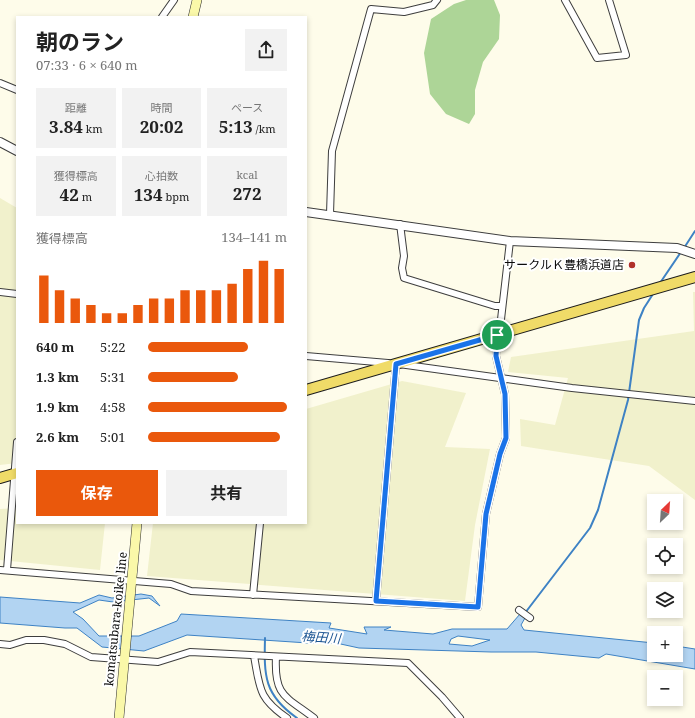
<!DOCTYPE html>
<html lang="ja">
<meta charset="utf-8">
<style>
:root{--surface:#fff;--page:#f2f2f2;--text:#222;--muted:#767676;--accent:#ea580c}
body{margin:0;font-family:"Noto Serif","Noto Sans JP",serif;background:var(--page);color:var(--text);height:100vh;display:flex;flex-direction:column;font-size:15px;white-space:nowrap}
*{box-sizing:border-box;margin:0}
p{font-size:13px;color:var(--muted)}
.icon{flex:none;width:22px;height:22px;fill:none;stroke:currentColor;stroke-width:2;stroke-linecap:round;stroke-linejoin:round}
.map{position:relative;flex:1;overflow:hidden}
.side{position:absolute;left:16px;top:16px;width:291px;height:508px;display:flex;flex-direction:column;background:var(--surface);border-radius:0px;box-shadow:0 2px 6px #0003}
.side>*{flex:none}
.needle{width:26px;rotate:25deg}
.controls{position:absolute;left:647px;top:494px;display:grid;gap:8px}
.controls a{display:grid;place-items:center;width:36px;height:36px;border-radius:0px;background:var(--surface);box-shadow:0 2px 6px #0003;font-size:20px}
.pin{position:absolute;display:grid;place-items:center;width:34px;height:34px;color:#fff;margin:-17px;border:2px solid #fff;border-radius:50%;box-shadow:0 1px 4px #0007}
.round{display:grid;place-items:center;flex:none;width:42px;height:42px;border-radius:0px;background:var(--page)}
.overview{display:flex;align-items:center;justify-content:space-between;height:68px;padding:0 20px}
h1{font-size:22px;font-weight:700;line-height:30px}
.figures{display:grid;grid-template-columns:repeat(3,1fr);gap:6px;height:68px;padding:4px 20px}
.figures div{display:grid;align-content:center;border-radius:0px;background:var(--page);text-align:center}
.figures b{font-size:17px;font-weight:700}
.figures small{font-size:11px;font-weight:400}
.figures p{font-size:11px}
.chart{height:112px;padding:8px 20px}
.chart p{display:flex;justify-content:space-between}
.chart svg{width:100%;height:72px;margin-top:4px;stroke:var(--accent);stroke-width:6}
.button{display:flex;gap:8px;margin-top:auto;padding:8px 20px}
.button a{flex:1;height:46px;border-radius:0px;background:var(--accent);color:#fff;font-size:16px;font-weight:700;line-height:46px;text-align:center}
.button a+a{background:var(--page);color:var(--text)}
ul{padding:0 20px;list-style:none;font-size:13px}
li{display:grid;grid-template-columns:64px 48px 1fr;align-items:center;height:30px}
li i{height:10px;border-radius:5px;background:var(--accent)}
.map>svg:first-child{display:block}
</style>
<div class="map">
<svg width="695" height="718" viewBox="0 0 695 718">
<rect width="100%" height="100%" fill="#fefcea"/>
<path fill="#f1f1cc" d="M0,198L17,208V463L0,465Z
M693,292H695V500L649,466L521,446L520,419L555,425L568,378L508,372L511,357L694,331Z
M402,381L466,393L445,447L490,449L475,525L465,601L147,576L153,523H306V409Z
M17,508V523H105L100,570L0,560V509Z"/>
<path fill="#add597" d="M466,0H494L500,15L499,39L483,62L475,90V114L469,124L446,114L430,94L424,53L431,19L454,4Z"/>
<path fill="#b2d4f2" stroke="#3e82c4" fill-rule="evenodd" d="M141,594L152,596L160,606L149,598L113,602L99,600L73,612L83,619L99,636H139L177,621L181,614L331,623L329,628L367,634L364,627H391L384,630L433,634L452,629H507L520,614L525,618L521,625L524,630L654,643V655H676V646L695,649V669L606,654L599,658L536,652H491L359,648L336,643H308L187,635L144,651L102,647L77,628H65L0,623V597L80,603L99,595L112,598ZM458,636L490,640L472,646L449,644L451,639Z"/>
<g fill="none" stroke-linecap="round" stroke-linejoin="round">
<path stroke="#3e82c4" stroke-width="2" d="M684,248L695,231
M660,283L681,252
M525,613L590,528L598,510L628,400L639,320L644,308L653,294
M265,638C264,676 264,695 297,718"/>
<defs>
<path id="minor" d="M565,0L597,58L626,55L609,0
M162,17L174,0
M0,83L17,90
M330,214L332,151L371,9L404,12L433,5L437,0
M400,224L404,256L402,268L404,278L495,306H502
M0,292L17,294
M306,356L388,363
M399,364L572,388L695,401
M0,570L171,584L191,591L478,607L486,514L500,454L506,438L505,394L496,356L497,335L500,328L510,241
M7,570L17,442
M253,595L260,523
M376,601L396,364
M519,610L530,618
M0,644L10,645L26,640H44L65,644L91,657L158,662L190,652L408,663L442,697L460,718
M254,656C260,688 258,698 287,718
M276,657C274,696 285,696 314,718"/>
<path id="tertiary" d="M0,142L17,151
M306,212L510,241L677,248L695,254"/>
<path id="secondary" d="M193,17L197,0
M119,718L137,523"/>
<path id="primary" d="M306,390L695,277
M0,478L17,473"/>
</defs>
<use href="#minor" stroke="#3e3e3e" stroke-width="8"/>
<use href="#tertiary" stroke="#3e3e3e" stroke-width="10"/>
<use href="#secondary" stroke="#2d2d2d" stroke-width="10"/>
<use href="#primary" stroke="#1c1c1c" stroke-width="12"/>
<use href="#minor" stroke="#fff" stroke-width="6"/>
<use href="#tertiary" stroke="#fff" stroke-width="8"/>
<use href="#secondary" stroke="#faf8a9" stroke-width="9"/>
<use href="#primary" stroke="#f0db68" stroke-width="10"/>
</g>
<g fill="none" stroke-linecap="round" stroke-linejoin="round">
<defs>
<path id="route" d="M497,335L496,356L505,394L506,438L500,454L486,514L478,607L376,601L396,364Z"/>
</defs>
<use href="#route" stroke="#fff" stroke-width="8"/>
<use href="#route" stroke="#1a73e8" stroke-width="5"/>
</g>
<circle fill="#b1322c" stroke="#fff" stroke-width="1.5" cx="632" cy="265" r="4"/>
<g text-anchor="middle" stroke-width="4" stroke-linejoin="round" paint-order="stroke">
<g font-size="12" fill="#0b0b0b" stroke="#fff" text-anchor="end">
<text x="624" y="269">サークルＫ豊橋浜道店</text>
</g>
<g font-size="12" fill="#0b0b0b" stroke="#fff">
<text transform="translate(116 619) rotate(-84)" y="4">komatsubara-koike line</text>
</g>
<g font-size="13" font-style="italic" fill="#1d5593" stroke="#fff">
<text transform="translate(321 637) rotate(4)" y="5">梅田川</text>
</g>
</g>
</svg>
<div class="controls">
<a><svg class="needle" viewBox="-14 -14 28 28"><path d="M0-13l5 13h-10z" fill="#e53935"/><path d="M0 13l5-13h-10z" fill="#767676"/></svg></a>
<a><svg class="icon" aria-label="locate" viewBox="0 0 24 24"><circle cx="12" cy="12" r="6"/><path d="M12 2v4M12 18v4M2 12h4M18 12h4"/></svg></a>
<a><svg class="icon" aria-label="layers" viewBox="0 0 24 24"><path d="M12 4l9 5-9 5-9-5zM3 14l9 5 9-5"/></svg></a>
<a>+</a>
<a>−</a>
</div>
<div class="pin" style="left:497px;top:335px;background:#1e9e55"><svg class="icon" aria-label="arrive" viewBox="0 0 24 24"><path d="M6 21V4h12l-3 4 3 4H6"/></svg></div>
<section class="side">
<div class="overview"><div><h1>朝のラン</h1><p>07:33 · 6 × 640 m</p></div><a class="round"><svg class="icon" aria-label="share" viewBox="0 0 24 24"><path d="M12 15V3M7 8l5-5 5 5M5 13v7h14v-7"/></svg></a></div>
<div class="figures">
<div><p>距離</p><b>3.84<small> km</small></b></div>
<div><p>時間</p><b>20:02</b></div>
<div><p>ペース</p><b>5:13<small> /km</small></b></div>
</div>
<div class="figures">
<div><p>獲得標高</p><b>42<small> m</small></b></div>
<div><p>心拍数</p><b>134<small> bpm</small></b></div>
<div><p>kcal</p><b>272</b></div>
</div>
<div class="chart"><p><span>獲得標高</span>134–141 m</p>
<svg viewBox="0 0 160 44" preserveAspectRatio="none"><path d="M5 44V15M15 44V24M25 44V29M35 44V33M45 44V38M55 44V38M65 44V33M75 44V29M85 44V29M95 44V24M105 44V24M115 44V24M125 44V20M135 44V11M145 44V6M155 44V11"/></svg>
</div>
<ul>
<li><b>640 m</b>5:22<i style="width:72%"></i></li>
<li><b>1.3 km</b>5:31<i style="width:65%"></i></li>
<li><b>1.9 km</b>4:58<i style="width:100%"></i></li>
<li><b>2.6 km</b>5:01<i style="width:95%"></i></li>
</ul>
<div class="button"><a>保存</a><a>共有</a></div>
</section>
</div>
